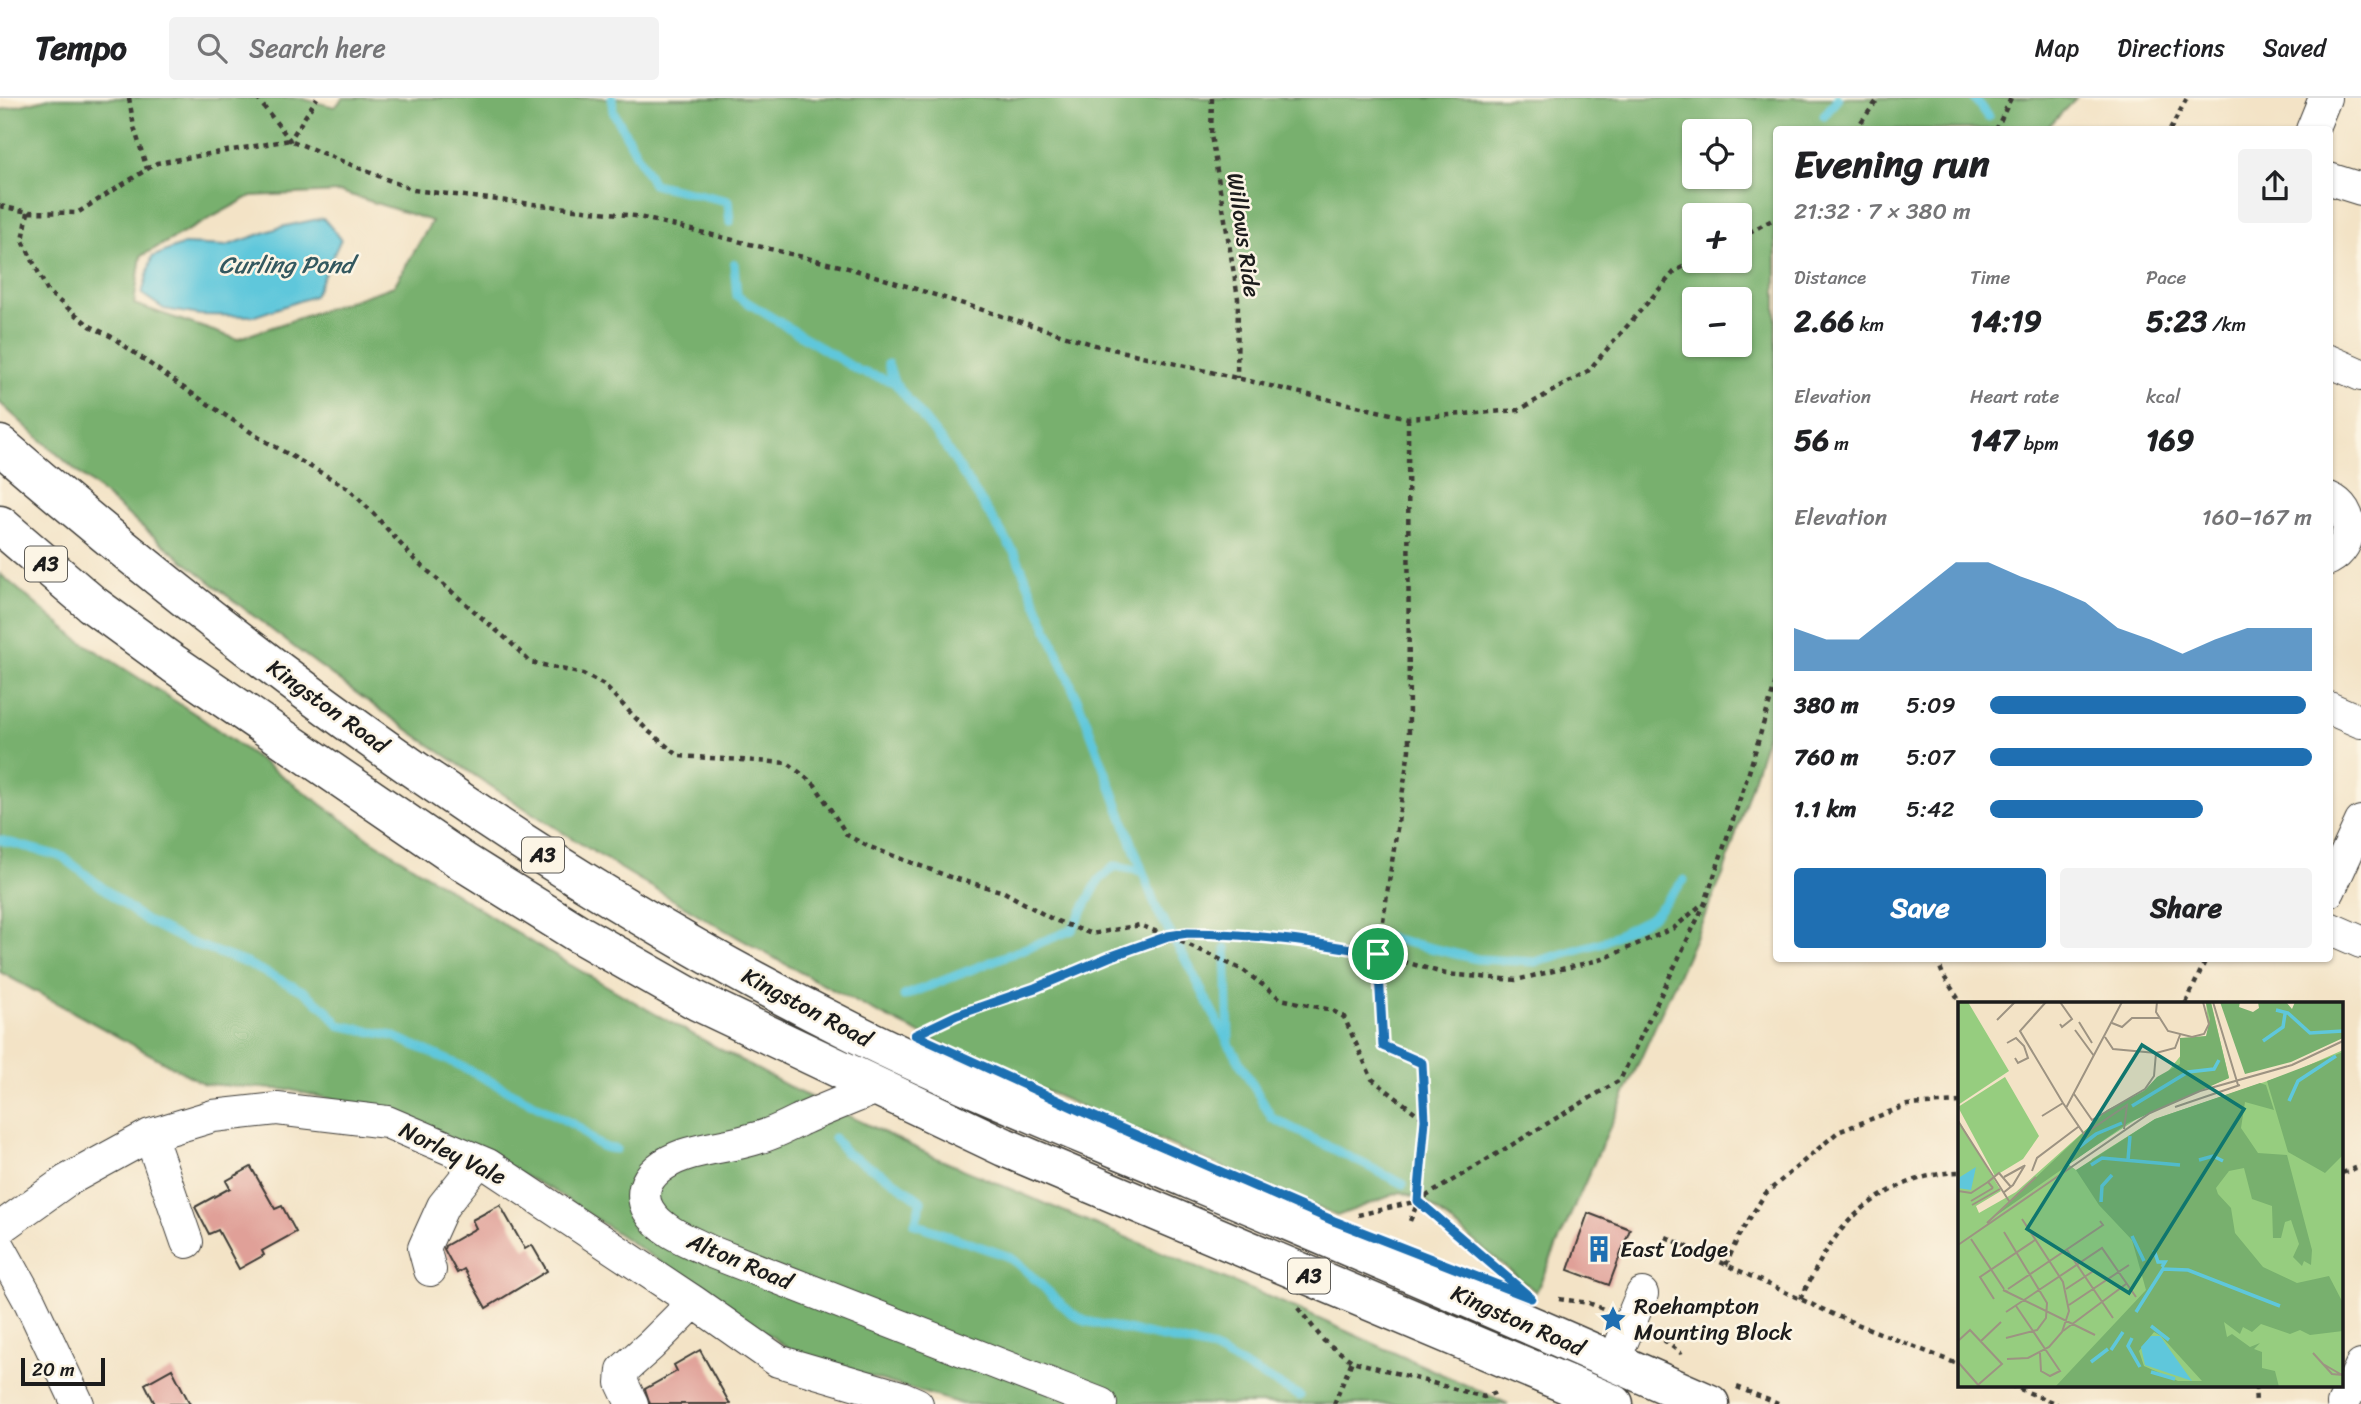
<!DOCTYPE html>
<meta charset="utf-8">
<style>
:root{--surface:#fff;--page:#f2f2f2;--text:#202124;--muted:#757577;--line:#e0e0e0;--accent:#1f6fb2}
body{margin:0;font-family:Sriracha,sans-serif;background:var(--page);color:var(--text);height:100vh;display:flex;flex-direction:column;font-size:26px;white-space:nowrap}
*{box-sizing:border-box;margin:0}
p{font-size:23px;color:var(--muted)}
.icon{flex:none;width:38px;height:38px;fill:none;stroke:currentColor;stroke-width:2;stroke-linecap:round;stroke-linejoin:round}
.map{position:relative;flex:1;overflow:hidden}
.side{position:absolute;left:1773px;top:28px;width:560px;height:836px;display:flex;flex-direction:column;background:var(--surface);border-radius:7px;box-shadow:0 2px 5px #0004}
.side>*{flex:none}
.buttons{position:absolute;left:1682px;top:21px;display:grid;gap:14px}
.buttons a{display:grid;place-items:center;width:70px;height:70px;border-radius:7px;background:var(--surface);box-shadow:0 2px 5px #0004;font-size:35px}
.scale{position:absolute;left:21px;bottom:18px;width:84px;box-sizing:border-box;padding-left:7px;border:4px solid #1c1c1c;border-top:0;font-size:19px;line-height:24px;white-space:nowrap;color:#1c1c1c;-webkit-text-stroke:5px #fcf5e5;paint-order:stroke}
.pin{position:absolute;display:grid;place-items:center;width:60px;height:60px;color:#fff;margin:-30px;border:4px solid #fff;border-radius:50%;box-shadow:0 2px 7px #0007}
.round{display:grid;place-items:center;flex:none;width:74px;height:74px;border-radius:7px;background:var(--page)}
.head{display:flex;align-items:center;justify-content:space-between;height:119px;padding:0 21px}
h1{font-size:38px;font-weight:800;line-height:52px}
.figures{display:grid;grid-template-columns:repeat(3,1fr);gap:10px;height:119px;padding:7px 21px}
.figures div{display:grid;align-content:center}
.figures b{font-size:30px;font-weight:800}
.figures small{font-size:19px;font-weight:400}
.figures p{font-size:19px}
.chart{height:196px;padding:14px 21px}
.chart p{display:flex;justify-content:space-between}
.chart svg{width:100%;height:126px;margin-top:7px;fill:var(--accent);opacity:.7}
.button{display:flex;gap:14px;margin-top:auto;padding:14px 21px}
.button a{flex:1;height:80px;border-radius:7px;background:var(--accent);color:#fff;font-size:28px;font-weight:800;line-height:80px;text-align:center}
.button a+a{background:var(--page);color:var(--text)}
ul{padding:0 21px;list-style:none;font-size:23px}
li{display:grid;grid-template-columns:112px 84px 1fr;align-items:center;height:52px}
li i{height:18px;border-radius:9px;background:var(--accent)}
header{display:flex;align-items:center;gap:42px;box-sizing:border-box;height:98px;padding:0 35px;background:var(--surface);border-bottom:2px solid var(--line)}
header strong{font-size:33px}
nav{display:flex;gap:38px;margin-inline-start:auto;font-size:24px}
.search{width:490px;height:63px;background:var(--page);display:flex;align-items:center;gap:18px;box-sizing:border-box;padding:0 24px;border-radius:7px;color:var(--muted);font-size:26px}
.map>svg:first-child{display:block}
</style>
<header>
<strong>Tempo</strong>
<div class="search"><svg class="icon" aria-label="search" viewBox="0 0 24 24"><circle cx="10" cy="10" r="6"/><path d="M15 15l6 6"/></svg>Search here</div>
<nav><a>Map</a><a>Directions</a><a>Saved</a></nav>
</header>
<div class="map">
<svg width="2361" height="1306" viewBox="0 0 2361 1306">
<rect width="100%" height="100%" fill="#fcf5e5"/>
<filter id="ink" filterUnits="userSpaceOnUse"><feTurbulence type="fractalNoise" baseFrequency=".0143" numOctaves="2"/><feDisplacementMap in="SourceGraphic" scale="14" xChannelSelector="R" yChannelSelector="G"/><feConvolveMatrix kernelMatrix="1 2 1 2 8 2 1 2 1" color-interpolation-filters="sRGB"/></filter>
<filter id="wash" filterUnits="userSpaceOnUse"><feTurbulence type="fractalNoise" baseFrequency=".00686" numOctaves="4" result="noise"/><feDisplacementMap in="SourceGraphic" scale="28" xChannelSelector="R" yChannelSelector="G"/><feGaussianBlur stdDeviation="1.57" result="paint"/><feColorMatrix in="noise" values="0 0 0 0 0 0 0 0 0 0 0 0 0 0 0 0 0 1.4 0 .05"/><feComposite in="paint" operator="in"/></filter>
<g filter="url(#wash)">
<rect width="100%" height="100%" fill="#f3e3c6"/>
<path fill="#78b06e" stroke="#4a6645" stroke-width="2" fill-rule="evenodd" d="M50,0H299L335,9L343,0H2076L2046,31L1776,32V608L1723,777L1536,1194L1425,1103L1401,1094L1337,1118C1187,1053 1035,992 888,920C810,882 734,838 660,794C423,654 203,490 0,305V12ZM1694,33H1740V79H1694ZM341,94L432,123L394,188L237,241L134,206L141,158L251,98ZM1694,117H1740V163H1694ZM1694,201H1740V247H1694Z
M0,476L76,540L197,617L367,739L536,847L659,918L797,993L941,1062L1288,1207L1508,1306H962L802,1259L554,1093L408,1019L291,992L204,986L0,874Z"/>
<path fill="#5fc7db" stroke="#3e727c" stroke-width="2" d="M323,120L341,141L314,198L255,218L200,217L164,211L142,196L152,159L184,146L226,148L281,129Z"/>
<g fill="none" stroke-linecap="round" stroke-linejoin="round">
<path stroke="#5fc7db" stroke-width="9" d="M612,0L613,13L653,86L728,103L730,124
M1974,0L1988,19
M1824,18L1838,0
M734,166L737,198L859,273L894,284
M888,266L894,284L943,345L1016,457L1086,622L1157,812L1189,868L1229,946L1272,1020L1403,1086
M0,742L63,759L143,821L186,843L246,865L303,893L326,911L339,927L393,938L459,967L578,1029C589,1040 599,1051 616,1051
M1376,837L1477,861L1535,864L1603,844L1652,819L1684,782
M1226,850L1229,943
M904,898L1072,832L1099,782L1115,768L1142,773
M834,1040L846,1055L891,1081L921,1103L915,1126L1007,1158L1021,1168L1070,1214L1085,1223L1210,1250L1300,1298"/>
</g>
<g id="blocks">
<path fill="#e0a098" d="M251,1069L275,1111L282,1108L296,1134L262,1153L264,1157L239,1171L218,1132L209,1136L195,1109L230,1090L226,1083Z
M500,1107L525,1151L532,1147L547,1173L486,1210L464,1171L457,1175L444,1151L445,1148L476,1130L472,1122Z
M1588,1115L1630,1131L1609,1187L1568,1172Z
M700,1252L730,1306H650L645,1291L677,1273L674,1267Z
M172,1271L190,1306H155L145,1286Z"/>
</g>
</g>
<g filter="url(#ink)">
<use href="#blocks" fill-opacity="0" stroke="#3c3a36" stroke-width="2"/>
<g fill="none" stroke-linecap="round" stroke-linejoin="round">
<defs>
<path id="minor" d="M2312,32L2325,0
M2329,81L2361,91
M2329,263L2361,277
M2329,400C2356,411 2354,448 2329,461
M2329,610L2361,624
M2329,793L2361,724
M2329,830L2361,844
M877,990C852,1000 827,1010 802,1021C788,1028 773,1036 757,1040C733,1048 708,1049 684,1057C641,1072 627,1106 671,1134C682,1141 697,1147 709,1153L1101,1306
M150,1037L187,1144
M0,1130L66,1083L150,1037L213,1018L277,1011L387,1024L488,1067L694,1204L778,1263L901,1299L917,1306
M0,1150L30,1204L78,1306
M430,1172L424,1150L443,1108L479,1063
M1614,1263L1642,1196
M632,1306L622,1285L623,1272L651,1247L694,1204
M2343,1306L2361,1268"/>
<path id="highway" d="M0,347C262,573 545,781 855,935C965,990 1079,1034 1191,1082C1365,1155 1538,1230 1710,1306
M0,427L92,506L174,566L465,765L579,836L697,903L1004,1049L1614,1306"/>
</defs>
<use href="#minor" stroke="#3c3a36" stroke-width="34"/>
<use href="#highway" stroke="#3c3a36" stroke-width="41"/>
<path stroke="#3c3a36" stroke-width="4.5" stroke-dasharray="5 5" stroke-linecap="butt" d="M129,0L134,29L147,71
M257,0L290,42L317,0
M1212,0L1211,37L1238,200L1237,280
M1855,32L1879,0
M1996,32L2011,0
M2170,32L2187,0
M0,108L28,114L77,115L157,65L290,42L413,92L635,118L852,171L1095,247L1408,320L1519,312L1588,273L1675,173L1695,163
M28,114L23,143L48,194L90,228L112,239L184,290L258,339L348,390L373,415L414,461L511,545L530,564L583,576L604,587L647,632L679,658L788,665L815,687L847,737L867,748L950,779L1004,794L1052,821L1092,836L1140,827L1187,846L1243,872L1281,901L1331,912L1344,919L1372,981L1425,1022
M1740,139L1776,120
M1408,320L1409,652L1378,856L1383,948L1422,965L1425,1022L1418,1103L1620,982L1705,805L1749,674L1776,583
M1937,861L1943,877L1961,905
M2186,905L2206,861
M924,933L957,917L1035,890L1109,859L1169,838L1188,835L1233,836L1311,843L1378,856L1446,876L1516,882L1603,861L1674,830L1701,807
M2342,1075L2361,1068
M1418,1103L1508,1180
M1358,1117L1418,1103
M1410,1123L1418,1104
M1666,1139L1837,1218L1960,1267
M1726,1167L1738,1139L1765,1096L1838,1034L1907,1007L1960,1004
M1559,1201L1589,1205L1605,1212
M1800,1201C1811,1181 1821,1159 1835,1140C1862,1101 1913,1075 1960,1074
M1298,1210L1324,1243L1352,1263L1484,1299L1499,1293
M1656,1236L1682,1256
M2010,1287L2057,1306
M2255,1287L2256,1306
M1737,1289L1778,1306
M1334,1306L1352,1263"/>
<use href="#minor" stroke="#fff" stroke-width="32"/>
<use href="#highway" stroke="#fff" stroke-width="38"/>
</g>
</g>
<g fill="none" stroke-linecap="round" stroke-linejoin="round" filter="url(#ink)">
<defs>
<path id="route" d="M1188,835C1255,836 1313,843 1378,856L1383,948L1422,965L1425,1022L1418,1103L1531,1200L1334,1123L1081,1013L915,937L957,917L1035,890L1109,859L1168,838Z"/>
</defs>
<use href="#route" stroke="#fff" stroke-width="14"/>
<use href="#route" stroke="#1f6fb2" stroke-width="9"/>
</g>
<defs>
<symbol id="building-bare" viewBox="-9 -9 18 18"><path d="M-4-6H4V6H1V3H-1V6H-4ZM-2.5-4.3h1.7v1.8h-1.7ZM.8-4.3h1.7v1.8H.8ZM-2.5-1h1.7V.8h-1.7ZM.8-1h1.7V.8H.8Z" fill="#1f6fb2" stroke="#fcf5e5" stroke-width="2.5" paint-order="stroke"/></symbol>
<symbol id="sight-bare" viewBox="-9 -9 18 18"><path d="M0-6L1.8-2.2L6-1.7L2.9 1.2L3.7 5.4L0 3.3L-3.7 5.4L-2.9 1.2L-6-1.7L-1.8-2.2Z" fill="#1f6fb2" stroke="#fcf5e5" stroke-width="2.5" paint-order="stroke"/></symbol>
</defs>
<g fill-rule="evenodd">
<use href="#building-bare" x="1580" y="1132" width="38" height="38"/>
<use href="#sight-bare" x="1594" y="1202" width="38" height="38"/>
</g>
<g text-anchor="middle" stroke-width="5" stroke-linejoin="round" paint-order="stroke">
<g fill="#fcf5e5" stroke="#5f5d58" stroke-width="2">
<rect x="25" y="448.5" width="42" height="35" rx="5"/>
<rect x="522" y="739.5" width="42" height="35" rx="5"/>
<rect x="1288" y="1160.5" width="42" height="35" rx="5"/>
</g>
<g font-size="21" font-weight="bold" fill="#1c1c1c">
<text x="46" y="473">A3</text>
<text x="543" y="764">A3</text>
<text x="1309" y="1185">A3</text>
</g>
<g font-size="23" fill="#1c1c1c" stroke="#fcf5e5">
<text transform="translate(1244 137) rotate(82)" y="8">Willows Ride</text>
<text transform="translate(328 608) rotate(36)" y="8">Kingston Road</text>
<text transform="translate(807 909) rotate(28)" y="8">Kingston Road</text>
<text transform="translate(453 1055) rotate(26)" y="8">Norley Vale</text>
<text transform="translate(740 1163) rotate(23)" y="8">Alton Road</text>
<text transform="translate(1518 1222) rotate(24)" y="8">Kingston Road</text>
</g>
<g font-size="23" fill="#1c1c1c" stroke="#fcf5e5" text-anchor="start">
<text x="1620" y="1159">East Lodge</text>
<text x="1634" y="1216">Roehampton<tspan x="1634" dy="26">Mounting Block</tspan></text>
</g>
<g font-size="24" font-style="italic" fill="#33585f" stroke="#fcf5e5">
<text x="286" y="175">Curling Pond</text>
</g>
</g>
<g transform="translate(1958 904)">
<rect width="385" height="385" fill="#f3e3c6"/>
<path d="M0,0H10L51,69L0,103ZM248,0H253L271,76L194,107L110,162L118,168L131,164L134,157L197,117L333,71L385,48V385H0V117L43,189L18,204L21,211L58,190L141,116L203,78L224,52L251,34ZM47,75L81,134L65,157L37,174L0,105Z" fill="#96cd7f"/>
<path d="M262,0H282L281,5L295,10L301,6L300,0H328L334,7L337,0H385V36L333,60L287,72ZM248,1H253L271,76L170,121L36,215L149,108L186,89L199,75L222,62V36L248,34L252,17ZM385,50V153L367,171L330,150L309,79ZM302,81L308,83L316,108L287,100L283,126L300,151L329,153L354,248L353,263L346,259L344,264L335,255L341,242L333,218L327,220L323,236H315L314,204L294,197L286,166L271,169L258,186L260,192L273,206L277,231L305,265L339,281L371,274L385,301V329L352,333L342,328L332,332L303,322L294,330L285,325L282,332L266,320L269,335L274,332L292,345L302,341L296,347L304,350V366L317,369L321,385H97L188,288L174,238L141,203L118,168L197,117ZM196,330L203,334L244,379H220L186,364L181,349Z" fill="#78b06e" fill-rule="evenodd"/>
<path d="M18,165L13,188L0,186L2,175ZM193,334H202L234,379L187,363L183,345Z" fill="#5fc7db"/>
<path fill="none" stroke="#5fc7db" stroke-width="3.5" d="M318,8L330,11L352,31L385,29M305,39L325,25L327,12M331,99L340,79L378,54M174,104L230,70L256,67L261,58M121,145L138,132L164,121M170,158L172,134M241,158L255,154L265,159M133,163L144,156L222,163M143,200L144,184L154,173M174,234L186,259M196,248L200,260H207L204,265M178,310L205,267L230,268L322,304M193,324L211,338M174,336L170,344L182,365M153,348L165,330M133,360L150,347M193,370L217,377"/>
<path fill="none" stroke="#9d9382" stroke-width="2" d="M88,0L62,29L105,101L126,132L169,103L166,127M199,0L198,10L210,29L234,35L246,32L251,22L245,0M255,0L280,83M39,18L57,0M121,20L134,41M154,21L164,25L174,16H201M102,22L104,25L114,17L102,0M117,28L136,54M147,35L155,47L198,51L217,46L222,33M49,41L58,36L66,44L70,56L60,61L57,56M116,92L134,118L187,87L196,74L198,51M217,105L282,83M108,106L164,0M84,114L105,101M0,119L51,199M74,169L79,156L120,125M46,175L66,164M35,186L30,180L41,171L53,185M0,189L13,191L30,180M45,191L55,183L67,163M13,199L35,186M14,203L42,187M29,221L78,175M46,230L89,301L88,316L79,328L48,336M13,237L46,287M0,243L192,111L242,89L334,63L385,39M109,248L155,316M50,287L145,223L142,219M108,287L137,268M50,290L45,288L137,333M36,297L22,275L77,238M111,303L171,263M58,304L102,369L92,374L83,369L82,351M48,310L144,246L178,295M105,329L168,282M0,339L12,328L44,362L21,382M23,339L43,320M355,351L374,372L385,373M49,357L70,356L91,345L104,330L111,309L105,280L64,217M0,360L22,385M365,362L384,373"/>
<path fill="#0f766e" fill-opacity="0.15" stroke="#0f766e" stroke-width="3.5" d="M184,43L286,107L171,291L69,227Z"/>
<rect width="385" height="385" fill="none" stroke="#1c1c1c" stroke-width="3.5"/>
</g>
</svg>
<div class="buttons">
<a><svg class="icon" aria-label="locate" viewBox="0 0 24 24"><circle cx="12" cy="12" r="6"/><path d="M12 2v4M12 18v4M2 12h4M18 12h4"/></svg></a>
<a>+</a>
<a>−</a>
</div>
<div class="scale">20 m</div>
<div class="pin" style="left:1378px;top:856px;background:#1e9e55"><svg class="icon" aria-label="arrive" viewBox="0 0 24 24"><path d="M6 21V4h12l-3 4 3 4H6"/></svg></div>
<section class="side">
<div class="head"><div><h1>Evening run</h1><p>21:32 · 7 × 380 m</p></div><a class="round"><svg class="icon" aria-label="share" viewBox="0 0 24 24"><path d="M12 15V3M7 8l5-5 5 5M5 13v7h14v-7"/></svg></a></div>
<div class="figures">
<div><p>Distance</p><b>2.66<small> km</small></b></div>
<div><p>Time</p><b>14:19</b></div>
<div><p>Pace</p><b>5:23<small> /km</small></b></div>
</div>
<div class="figures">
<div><p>Elevation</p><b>56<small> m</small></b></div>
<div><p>Heart rate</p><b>147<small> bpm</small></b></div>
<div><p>kcal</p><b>169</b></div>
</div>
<div class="chart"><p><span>Elevation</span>160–167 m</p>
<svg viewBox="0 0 160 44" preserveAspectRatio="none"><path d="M0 44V29L10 33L20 33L30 24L40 15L50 6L60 6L70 11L80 15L90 20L100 29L110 33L120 38L130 33L140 29L150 29L160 29V44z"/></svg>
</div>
<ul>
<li><b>380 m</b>5:09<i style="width:98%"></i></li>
<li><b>760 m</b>5:07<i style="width:100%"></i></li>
<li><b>1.1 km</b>5:42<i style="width:66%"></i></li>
</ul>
<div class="button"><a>Save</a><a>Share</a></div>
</section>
</div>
